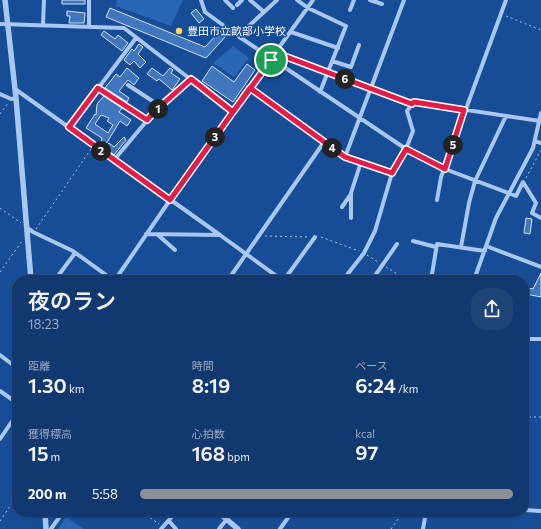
<!DOCTYPE html>
<html lang="ja">
<meta charset="utf-8">
<style>
:root{--surface:#113970;--page:#1e4478;--text:#f1f3f6;--muted:#9cacc3;--line:#305383;--accent:#8c9099}
body{margin:0;font-family:Commissioner,"Noto Sans JP",sans-serif;background:var(--page);color:var(--text);height:100vh;display:flex;flex-direction:column;font-size:15px;white-space:nowrap}
*{box-sizing:border-box;margin:0}
p{font-size:13px;color:var(--muted)}
.icon{flex:none;width:22px;height:22px;fill:none;stroke:currentColor;stroke-width:2;stroke-linecap:round;stroke-linejoin:round}
.map{position:relative;flex:1;overflow:hidden}
.side{position:absolute;left:12px;top:275px;width:517px;height:242px;display:flex;flex-direction:column;background:var(--surface);border-radius:16px;box-shadow:0 1px 3px #0004,0 0 0 1px var(--line)}
.side>*{flex:none}
.pin{position:absolute;display:grid;place-items:center;width:34px;height:34px;color:#fff;margin:-17px;border:2px solid #fff;border-radius:50%;box-shadow:0 1px 4px #0007}
.km{position:absolute;width:20px;height:20px;margin:-10px;border-radius:50%;background:#222;color:#fff;font-size:11px;line-height:20px;text-align:center}
.round{display:grid;place-items:center;flex:none;width:42px;height:42px;border-radius:16px;background:var(--page)}
.overview{display:flex;align-items:center;justify-content:space-between;height:68px;padding:0 16px}
h1{font-size:22px;font-weight:600;line-height:30px}
.figures{display:grid;grid-template-columns:repeat(3,1fr);gap:6px;height:68px;padding:4px 16px}
.figures div{display:grid;align-content:center}
.figures b{font-size:20px;font-weight:600}
.figures small{font-size:11px;font-weight:400}
.figures p{font-size:11px}
ul{padding:0 16px;list-style:none;font-size:13px}
li{display:grid;grid-template-columns:64px 48px 1fr;align-items:center;height:30px}
li i{height:10px;border-radius:5px;background:var(--accent)}
.map>svg:first-child{display:block}
</style>
<div class="map">
<svg width="541" height="529" viewBox="0 0 541 529">
<rect width="100%" height="100%" fill="#174c96"/>
<path fill="#2a66b4" d="M117,0H183L171,26L116,6Z
M233,46L249,58L234,77L213,63Z
M66,517L84,529H58Z"/>
<path fill="#4076bd" stroke="#d0e3fc" fill-rule="evenodd" d="M62,0H85V4H62Z
M110,8L205,47L220,31L226,36L206,58L106,17Z
M196,9L204,19L199,23L191,13Z
M67,11L85,13L84,23H69L70,16H67Z
M104,31L115,39L118,35L128,43L122,51L101,35Z
M139,44L143,47L138,54L146,62L140,68L134,61L130,65L124,60L132,49L134,51Z
M247,64L255,70L233,102L202,81L212,66L234,82Z
M127,68L139,78L134,85L128,80L119,91L129,98L127,102L105,88L116,74L120,77Z
M152,68L163,76L170,68L173,70L171,73L180,79L172,90L159,79L157,81L147,74Z
M104,96L122,108L119,112L131,120L127,126L120,121L106,144L101,141L102,138L86,128L95,114L96,115L97,104ZM101,115L109,118L107,121L113,125L108,133L95,124Z
M124,137L126,140L114,155L105,148L109,143L114,147Z
M526,218L532,219L530,234L524,233Z
M541,273V297L526,294L527,288L533,289Z"/>
<g fill="none" stroke-linecap="round" stroke-linejoin="round">
<path stroke="#a9c8f1" stroke-width="1" stroke-dasharray="2 3" stroke-linecap="butt" d="M506,16L541,30
M0,114L8,103
M526,178L541,150
M0,208L21,223
M36,229L91,149
M265,236L310,237
M321,237L359,251
M367,255L378,262
M386,267L399,275L418,280
M0,272L22,241
M524,417H541
M142,512L159,524
M0,521L17,496
M391,529L403,512"/>
<path stroke="#a9c8f1" stroke-width="4" d="M201,0L205,12L238,36L406,149L445,169L516,196L523,182L536,203L532,213L541,218
M225,0L233,8
M250,0L264,12
M297,0L308,8L346,26L320,92
M370,0L382,4
M237,5L242,0
M350,10L354,0
M0,24L124,28L233,112
M43,25L44,0
M89,27V0
M291,32L338,48
M238,36L277,0
M276,53L412,104
M332,61L351,67L359,45
M128,85L160,106
M98,88L147,120
M250,88L345,157L404,0
M15,89L220,235
M0,94L11,99L16,98
M69,127L136,38
M535,141L541,143
M345,157L392,173
M114,160L155,111L191,79
M437,200L441,177L506,0
M342,207L351,194
M351,218V193L361,162
M26,227L33,232L73,251L113,280
M146,234L220,235L282,280
M158,235L175,250
M413,241L436,247
M486,246L541,267
M461,247L469,203L475,181L506,116
M55,280L75,253
M115,280L170,200L313,0
M228,280L324,142
M284,280L315,237
M343,280L364,253L375,231L392,173L406,149L413,131L407,111L414,102L540,121
M372,280L397,244
M431,280L437,244L485,251
M474,280L496,218L533,148L541,113
M524,339H541
M0,355L17,368
M0,391L17,403
M0,439L17,414
M524,510L541,511
M169,521L176,529
M51,529L63,512
M161,529L176,512
M219,529L227,519
M280,529L292,512
M423,529L426,512"/>
<path stroke="#a9c8f1" stroke-width="5.5" d="M5,0L16,98L31,280
M45,512L46,529
M218,512L238,529"/>
</g>
<g fill="none" stroke-linecap="round" stroke-linejoin="round">
<defs>
<path id="route" d="M271,60L233,112L191,79L155,111L147,120L98,88L69,127L170,200L250,88L345,157L392,173L406,149L445,169L464,110L414,102L412,104L276,53L271,60"/>
</defs>
<use href="#route" stroke="#fff" stroke-width="8"/>
<use href="#route" stroke="#e11d48" stroke-width="5"/>
</g>
<circle fill="#ffd669" stroke="#174c96" stroke-width="1.5" cx="179" cy="31" r="4"/>
<g text-anchor="middle" stroke-width="3" stroke-linejoin="round" paint-order="stroke">
<g font-size="11" fill="#fff" stroke="#174c96" text-anchor="start">
<text x="187" y="35">豊田市立畝部小学校</text>
</g>
</g>
</svg>
<div class="pin" style="left:271px;top:60px;background:#1e9e55"><svg class="icon" aria-label="arrive" viewBox="0 0 24 24"><path d="M6 21V4h12l-3 4 3 4H6"/></svg></div>
<b class="km" style="left:158px;top:109px">1</b>
<b class="km" style="left:101px;top:151px">2</b>
<b class="km" style="left:215px;top:137px">3</b>
<b class="km" style="left:332px;top:148px">4</b>
<b class="km" style="left:453px;top:145px">5</b>
<b class="km" style="left:345px;top:79px">6</b>
<section class="side">
<div class="overview"><div><h1>夜のラン</h1><p>18:23</p></div><a class="round"><svg class="icon" aria-label="share" viewBox="0 0 24 24"><path d="M12 15V3M7 8l5-5 5 5M5 13v7h14v-7"/></svg></a></div>
<div class="figures">
<div><p>距離</p><b>1.30<small> km</small></b></div>
<div><p>時間</p><b>8:19</b></div>
<div><p>ペース</p><b>6:24<small> /km</small></b></div>
</div>
<div class="figures">
<div><p>獲得標高</p><b>15<small> m</small></b></div>
<div><p>心拍数</p><b>168<small> bpm</small></b></div>
<div><p>kcal</p><b>97</b></div>
</div>
<ul>
<li><b>200 m</b>5:58<i style="width:100%"></i></li>
</ul>
</section>
</div>
